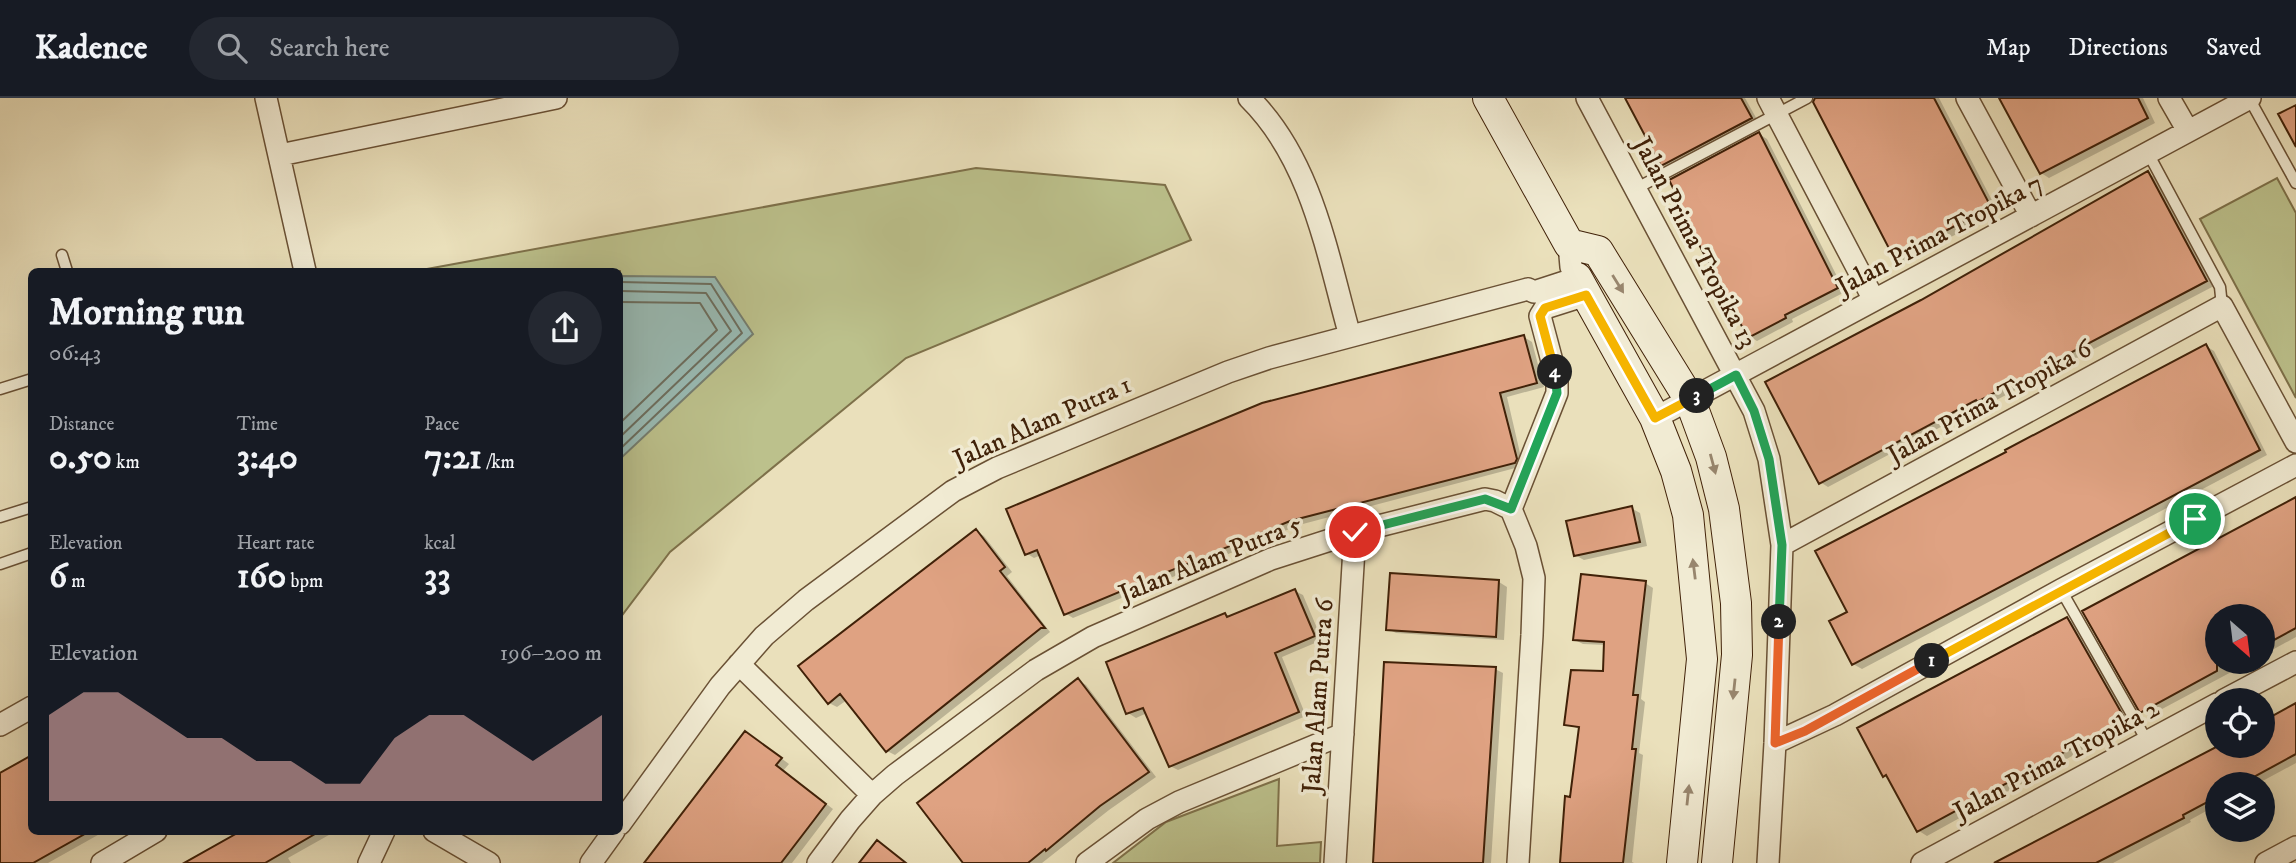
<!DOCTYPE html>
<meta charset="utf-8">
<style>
:root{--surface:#171b24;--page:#242831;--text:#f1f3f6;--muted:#9ea1a6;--line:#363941;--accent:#c59692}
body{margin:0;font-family:"IM FELL DW Pica",serif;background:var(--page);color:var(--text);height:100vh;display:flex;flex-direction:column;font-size:26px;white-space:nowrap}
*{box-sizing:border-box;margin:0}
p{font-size:23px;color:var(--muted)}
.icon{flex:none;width:38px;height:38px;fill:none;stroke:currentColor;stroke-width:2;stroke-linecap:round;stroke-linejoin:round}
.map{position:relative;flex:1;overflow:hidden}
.panel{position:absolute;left:28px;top:170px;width:595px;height:567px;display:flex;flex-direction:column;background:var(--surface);border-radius:10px;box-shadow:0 7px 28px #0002}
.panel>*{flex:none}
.needle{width:46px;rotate:152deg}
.tools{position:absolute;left:2205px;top:506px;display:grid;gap:14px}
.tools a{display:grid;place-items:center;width:70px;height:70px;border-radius:50%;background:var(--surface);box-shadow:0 7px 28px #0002;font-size:35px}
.pin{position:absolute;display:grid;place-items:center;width:60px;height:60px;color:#fff;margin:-30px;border:4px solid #fff;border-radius:50%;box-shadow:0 2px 7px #0007}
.km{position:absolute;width:35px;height:35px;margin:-18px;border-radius:50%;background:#222;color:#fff;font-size:19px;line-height:35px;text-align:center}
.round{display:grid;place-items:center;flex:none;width:74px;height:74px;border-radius:37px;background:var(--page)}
.summary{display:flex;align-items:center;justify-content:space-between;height:119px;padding:0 21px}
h1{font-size:38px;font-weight:700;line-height:52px}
.stats{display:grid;grid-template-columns:repeat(3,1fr);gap:10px;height:119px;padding:7px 21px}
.stats div{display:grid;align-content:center}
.stats b{font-size:35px;font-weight:700}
.stats small{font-size:19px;font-weight:400}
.stats p{font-size:19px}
.chart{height:196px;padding:14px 21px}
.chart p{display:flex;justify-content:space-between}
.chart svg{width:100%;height:126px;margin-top:7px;fill:var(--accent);opacity:.7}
header{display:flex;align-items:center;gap:42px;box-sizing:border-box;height:98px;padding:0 35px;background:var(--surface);border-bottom:2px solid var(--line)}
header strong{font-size:33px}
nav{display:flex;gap:38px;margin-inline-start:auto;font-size:24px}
.search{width:490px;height:63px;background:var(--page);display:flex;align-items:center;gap:18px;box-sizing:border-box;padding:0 24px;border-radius:38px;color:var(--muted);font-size:26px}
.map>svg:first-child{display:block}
</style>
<header>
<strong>Kadence</strong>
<div class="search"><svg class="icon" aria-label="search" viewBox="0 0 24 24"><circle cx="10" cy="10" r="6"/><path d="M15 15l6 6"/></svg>Search here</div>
<nav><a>Map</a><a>Directions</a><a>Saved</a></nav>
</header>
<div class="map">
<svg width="2296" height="765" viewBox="0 0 2296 765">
<rect width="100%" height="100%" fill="#eae0bb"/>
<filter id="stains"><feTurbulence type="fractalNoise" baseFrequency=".00286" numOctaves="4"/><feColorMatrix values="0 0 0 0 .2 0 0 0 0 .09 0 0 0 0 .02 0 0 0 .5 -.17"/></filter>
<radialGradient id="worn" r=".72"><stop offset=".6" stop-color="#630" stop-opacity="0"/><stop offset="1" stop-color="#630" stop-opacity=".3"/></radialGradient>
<path fill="#bcc18c" stroke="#7e714a" stroke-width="2" d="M976,70L1165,87L1191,142L906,260L670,454L620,520V173H416Z
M2277,80L2296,115V300L2200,121Z
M1279,681L1277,748L1321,744L1320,765H1113L1166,724Z"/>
<path fill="#99bcb6" stroke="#757e70" stroke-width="2" d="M620,178L715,179L753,236L620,361Z"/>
<path fill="#0003" d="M1627,0H1745L1759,25L1671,72L1663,67Z
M1815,0H1939L1998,114L1904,164L1896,159Z
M2001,0H2143L2155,25L2049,80L2041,75Z
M1759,36L1767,41L1845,194L1792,221L1793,224L1757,243L1749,238L1678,94Z
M2148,75L2156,80L2214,188L1987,307L1984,306L1828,389L1820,384L1922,203Z
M1524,239L1532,244L1544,289L1507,299L1523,368L1299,427L1073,520L1065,515L1041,457L1034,460L1026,455Z
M2206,248L2214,253L2267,357L1862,571L1853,566L1849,515L2009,355Z
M2296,402V539L2263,557V518H2217V564H2250L2149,618L2141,613Z
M1631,410L1640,415L1647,448L1584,462L1575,457Z
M976,433L984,438L1012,474L1007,478L1050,534L895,657L887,653L847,602L837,609L829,605Z
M1499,484L1507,489L1504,542L1396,535L1388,531Z
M1645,485L1653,490L1641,601L1645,604L1639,655L1643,657L1632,764L1634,765H1561L1580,631L1566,626L1605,575L1606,547L1583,546L1575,542Z
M1295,493L1303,497L1322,542L1282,559L1306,618L1178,672L1170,668L1147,615L1136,620L1128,615L1225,517L1230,520Z
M2067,521L2076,526L2132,625L1927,738L1919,733L1890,681L1884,678Z
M1495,571L1503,575L1491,765H1375Z
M1078,582L1086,587L1156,679L1109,712L1042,765H962L960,762Z
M2296,608V665L2257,686H2217V707L2190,722L2191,724L2113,765H1999L2223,648H2263V626Z
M754,640L789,666L783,673L833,711L792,765H646Z
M0,677L32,733H105L48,765H0Z
M245,733H336L288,760L291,765H189Z"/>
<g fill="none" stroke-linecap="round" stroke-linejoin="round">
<path stroke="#6c6e5f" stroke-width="2" d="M620,184L711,186L742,235L620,351
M620,193L706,195L731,233L620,339
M620,204L700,205L717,232L620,325"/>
</g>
<path fill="#dfa282" stroke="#402108" stroke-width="2" d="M1625,0H1741L1752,20L1661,68Z
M1815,0H1934L1991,109L1894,160L1813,4Z
M1999,0H2138L2148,20L2040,76Z
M2296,7V49L2278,16Z
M1759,34L1838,190L1785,217L1786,220L1748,240L1672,95L1675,94L1669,82Z
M2148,73L2207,183L1977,304L1976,302L1819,386L1765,284L1921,202Z
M1524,237L1537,285L1500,295L1517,361L1515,365L1290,423L1064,517L1037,452L1025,457L1006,411L1262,305Z
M2206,246L2260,352L1852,567L1829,523L1847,514L1815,453L2006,354L2005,352Z
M2296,399V530L2263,548V518H2217V573L2140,615L2082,513Z
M1632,408L1640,444L1574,458L1566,423Z
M976,431L1005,469L1000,473L1045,530H1041L886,654L840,596L828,606L798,568Z
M1390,475L1499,482L1496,539L1386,532Z
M1581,476L1646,483L1633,597H1638L1632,651H1636L1623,765H1560L1565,698L1570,699L1579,629L1564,627L1571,572L1603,573L1604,544L1573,542Z
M1295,491L1315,538L1275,555L1299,614L1169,669L1143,610L1126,616L1106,564L1225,515L1227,519Z
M2067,519L2125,621L1917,734L1886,677L1883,679L1857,630Z
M1384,564L1496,569L1483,765H1373Z
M1078,580L1149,674L1100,708L1046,753L1045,751L1028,765H963L917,705Z
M2296,605V656L2241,686H2217V699L2183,717L2184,720L2096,765H1994L2218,648H2263V623Z
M745,633L782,660L776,667L826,706L814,722L781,765H644Z
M32,657V733H90L33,765H0V675Z
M241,733H320L265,765H184Z
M877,742L906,765H859Z"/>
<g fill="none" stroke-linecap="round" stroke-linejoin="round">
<defs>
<path id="lane" d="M2249,0L2296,85
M2148,55L2220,189L2222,208
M1635,91L1807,0
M62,157L67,173
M0,291L32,281
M0,419L32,409
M0,466L32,455
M2061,492L2147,643"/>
<path id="street" d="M266,0L305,173
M1249,0C1312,62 1327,156 1350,238
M1587,0L1754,313L1769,361L1782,447L1775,645L1768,765
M1768,0L1874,202
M1967,0L2031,118
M2169,0L2188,33
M280,57L556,0
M1528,191L1534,194L1577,180L1571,169L1569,146
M1655,320L2250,0
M1511,411L1557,295V282L1540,218L1545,210L1586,197
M1782,447L2222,208L2296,344
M739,566L872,697
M2224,602L2296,564
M0,627L32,609
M1775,645L1835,617L2061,492L2296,367
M620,726L720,588L764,538L806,502L953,393L997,370L1228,274L1269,260L1528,191
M434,733L489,765
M102,765L156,733
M369,765L384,733
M591,765L614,733
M818,765L850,722L872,697L895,677L1036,572L1093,539L1271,461L1355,434L1485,401L1495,403L1511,411L1526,448L1534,480L1532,537L1518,765
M1087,765L1147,721L1179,704L1343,636
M1335,765L1355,434
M1922,765L2217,606
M2266,765L2296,749"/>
<path id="secondary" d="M1488,0L1569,146L1598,153L1690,302L1711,359L1724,411L1736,505L1737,557L1717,765
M1577,180L1655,320L1676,373L1688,417L1702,561L1682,765"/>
</defs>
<use href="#lane" stroke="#6a5135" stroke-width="13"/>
<use href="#street" stroke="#6a5135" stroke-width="24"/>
<use href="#secondary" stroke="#402108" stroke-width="32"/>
<use href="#lane" stroke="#f1ebd3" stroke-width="10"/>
<use href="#street" stroke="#f1ebd3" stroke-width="21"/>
<use href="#secondary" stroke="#f1ebd3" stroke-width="30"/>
</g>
<defs><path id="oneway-solid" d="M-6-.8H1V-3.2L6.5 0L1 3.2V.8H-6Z" transform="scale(1.75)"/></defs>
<g fill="#98866e">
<use href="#oneway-solid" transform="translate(1618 186) rotate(58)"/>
<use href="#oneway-solid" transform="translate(1713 366) rotate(75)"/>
<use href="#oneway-solid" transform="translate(1694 471) rotate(-97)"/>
<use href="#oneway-solid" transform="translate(1734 591) rotate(96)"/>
<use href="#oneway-solid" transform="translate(1688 697) rotate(-84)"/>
</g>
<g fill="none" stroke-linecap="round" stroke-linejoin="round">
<defs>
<path id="split-1" d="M1932,563L2195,421"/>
<path id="split-2" d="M1779,524L1775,645L1805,633L1932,563"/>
<path id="split-3" d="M1697,298L1736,277L1754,313L1769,361L1782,447L1779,524"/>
<path id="split-4" d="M1555,274L1540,218L1545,210L1586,197L1655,320L1697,298"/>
<path id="split-5" d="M1355,434L1485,401L1511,411L1557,295L1555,274"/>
</defs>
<use href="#split-1" stroke="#fff" stroke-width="14"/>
<use href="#split-2" stroke="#fff" stroke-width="14"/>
<use href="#split-3" stroke="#fff" stroke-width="14"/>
<use href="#split-4" stroke="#fff" stroke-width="14"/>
<use href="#split-5" stroke="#fff" stroke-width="14"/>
<use href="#split-1" stroke="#f5b400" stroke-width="9"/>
<use href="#split-2" stroke="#f0652b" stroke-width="9"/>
<use href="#split-3" stroke="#22a559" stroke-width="9"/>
<use href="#split-4" stroke="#f5b400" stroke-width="9"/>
<use href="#split-5" stroke="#22a559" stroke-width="9"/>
</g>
<g text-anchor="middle" stroke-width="7" stroke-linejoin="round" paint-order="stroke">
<g font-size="26" fill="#402108" stroke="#f1ebd3">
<text transform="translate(1939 136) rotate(-28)" y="9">Jalan Prima Tropika 7</text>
<text transform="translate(1696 144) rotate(62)" y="9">Jalan Prima Tropika 13</text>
<text transform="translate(1989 303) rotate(-29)" y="9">Jalan Prima Tropika 6</text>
<text transform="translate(1042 323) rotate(-24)" y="9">Jalan Alam Putra 1</text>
<text transform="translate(1210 460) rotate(-22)" y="9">Jalan Alam Putra 5</text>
<text transform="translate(1317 598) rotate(-86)" y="9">Jalan Alam Putra 6</text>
<text transform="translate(2056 661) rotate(-28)" y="9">Jalan Prima Tropika 2</text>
</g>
</g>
<rect width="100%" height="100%" filter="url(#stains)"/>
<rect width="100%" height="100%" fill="url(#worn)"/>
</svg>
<div class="tools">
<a><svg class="needle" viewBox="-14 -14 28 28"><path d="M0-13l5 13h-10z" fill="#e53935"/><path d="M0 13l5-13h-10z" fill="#9ea1a6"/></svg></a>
<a><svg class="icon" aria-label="locate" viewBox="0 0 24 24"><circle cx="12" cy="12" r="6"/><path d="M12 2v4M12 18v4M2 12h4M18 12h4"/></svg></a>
<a><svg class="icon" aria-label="layers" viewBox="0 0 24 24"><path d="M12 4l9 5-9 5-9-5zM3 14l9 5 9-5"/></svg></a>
</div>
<div class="pin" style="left:2195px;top:421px;background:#1e9e55"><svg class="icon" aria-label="arrive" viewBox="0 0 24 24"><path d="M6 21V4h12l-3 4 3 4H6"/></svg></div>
<div class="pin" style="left:1355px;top:434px;background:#d93025"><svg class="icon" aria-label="check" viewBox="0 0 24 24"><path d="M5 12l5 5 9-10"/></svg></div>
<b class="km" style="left:1932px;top:563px">1</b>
<b class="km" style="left:1779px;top:524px">2</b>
<b class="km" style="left:1697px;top:298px">3</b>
<b class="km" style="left:1555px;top:274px">4</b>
<section class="panel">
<div class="summary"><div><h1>Morning run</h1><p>06:43</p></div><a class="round"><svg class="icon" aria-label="share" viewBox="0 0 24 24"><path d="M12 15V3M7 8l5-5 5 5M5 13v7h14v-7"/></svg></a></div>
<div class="stats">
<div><p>Distance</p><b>0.50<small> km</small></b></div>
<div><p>Time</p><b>3:40</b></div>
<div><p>Pace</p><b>7:21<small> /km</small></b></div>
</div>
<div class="stats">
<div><p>Elevation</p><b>6<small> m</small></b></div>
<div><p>Heart rate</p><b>160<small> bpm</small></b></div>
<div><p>kcal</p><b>33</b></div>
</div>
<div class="chart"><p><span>Elevation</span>196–200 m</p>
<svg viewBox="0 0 160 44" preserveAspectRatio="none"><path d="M0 44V14L10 6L20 6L30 14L40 22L50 22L60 30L70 30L80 38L90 38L100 22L110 14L120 14L130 22L140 30L150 22L160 14V44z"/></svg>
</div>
</section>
</div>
